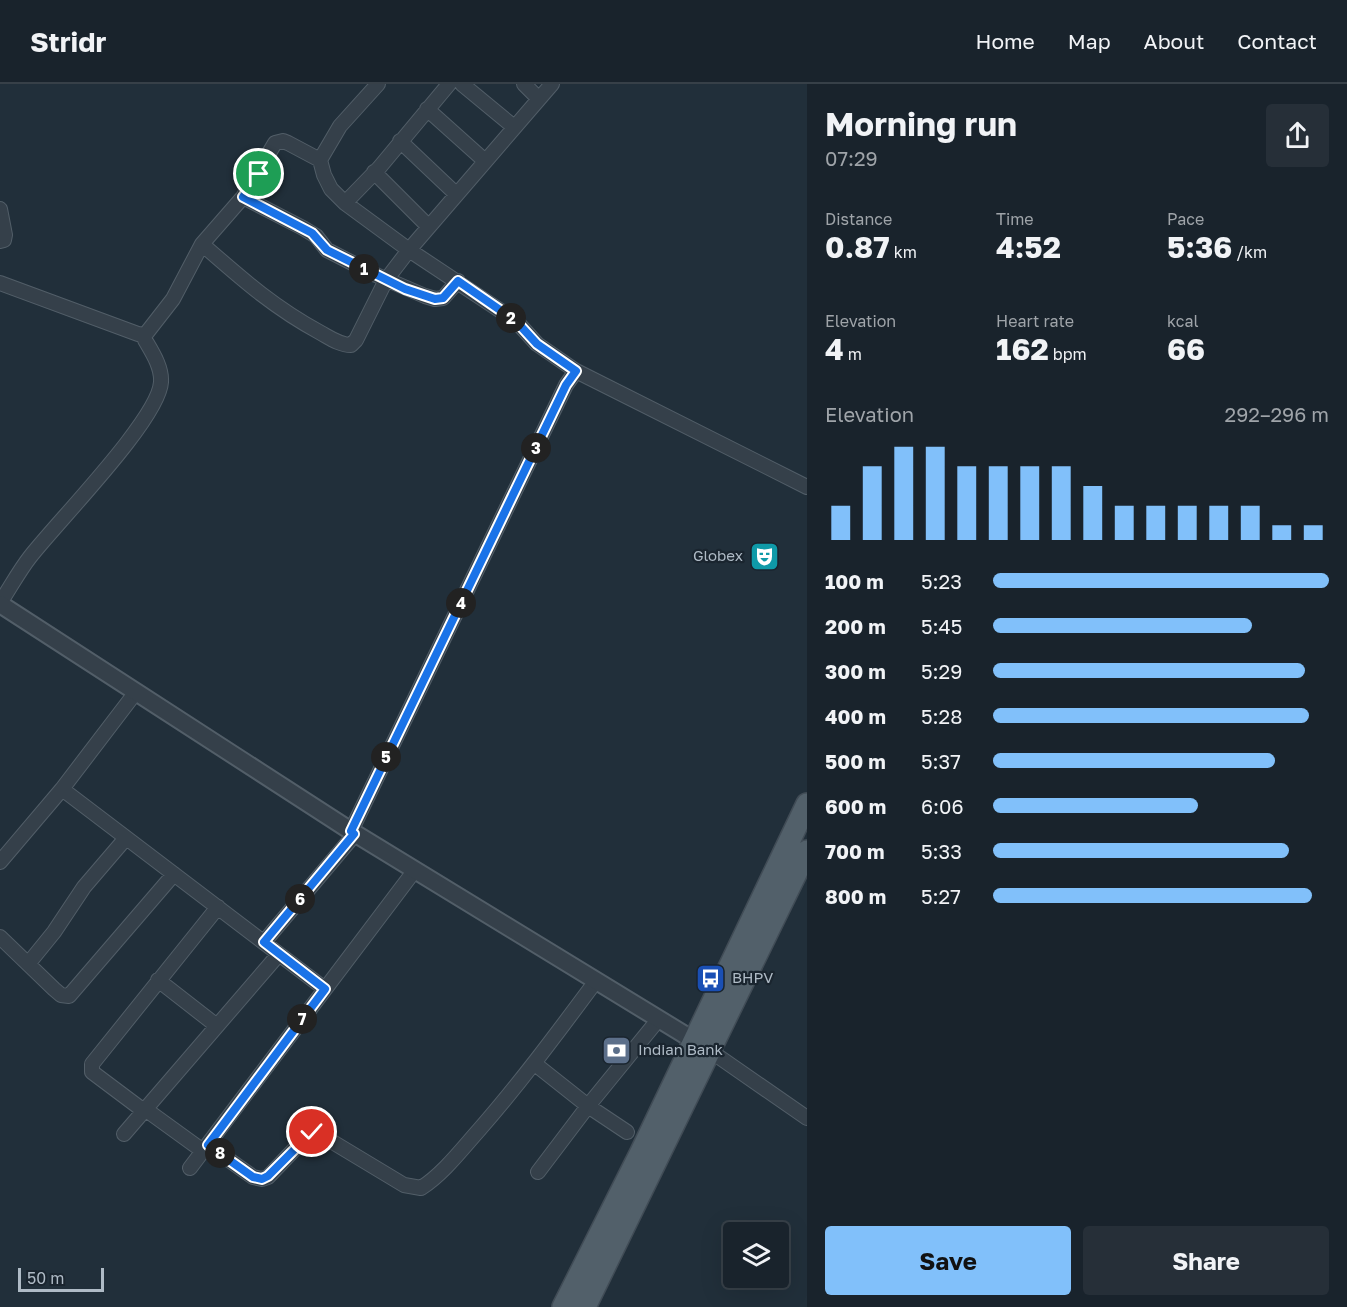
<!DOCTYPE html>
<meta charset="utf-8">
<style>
:root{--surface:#19232c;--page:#262f38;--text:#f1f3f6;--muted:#9fa4a9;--line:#374048;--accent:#81c0fa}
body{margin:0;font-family:"Golos Text",sans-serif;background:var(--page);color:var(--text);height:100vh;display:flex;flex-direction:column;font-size:22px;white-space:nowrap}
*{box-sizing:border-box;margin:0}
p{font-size:20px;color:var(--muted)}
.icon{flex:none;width:33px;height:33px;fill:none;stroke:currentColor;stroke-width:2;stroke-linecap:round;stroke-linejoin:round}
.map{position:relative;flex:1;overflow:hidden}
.sheet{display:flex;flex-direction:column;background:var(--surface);width:540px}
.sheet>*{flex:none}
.fabs{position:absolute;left:723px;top:1138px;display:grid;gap:12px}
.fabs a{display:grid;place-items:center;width:66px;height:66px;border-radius:6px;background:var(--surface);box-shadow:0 6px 24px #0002,0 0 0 2px var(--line);font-size:30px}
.scale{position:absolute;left:18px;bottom:15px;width:86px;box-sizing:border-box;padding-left:6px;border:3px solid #afbbc6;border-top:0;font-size:16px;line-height:21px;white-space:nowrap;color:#afbbc6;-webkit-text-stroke:4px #1a252f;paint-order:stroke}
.pin{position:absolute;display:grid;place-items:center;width:51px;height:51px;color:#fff;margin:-26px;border:3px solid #fff;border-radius:50%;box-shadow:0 2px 6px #0007}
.km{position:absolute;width:30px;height:30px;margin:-15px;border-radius:50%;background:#222;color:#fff;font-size:16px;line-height:30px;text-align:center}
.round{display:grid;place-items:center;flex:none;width:63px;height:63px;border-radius:6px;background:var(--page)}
.overview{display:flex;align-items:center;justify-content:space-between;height:102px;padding:0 18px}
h1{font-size:33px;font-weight:700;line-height:45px}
.metrics{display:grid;grid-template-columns:repeat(3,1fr);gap:9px;height:102px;padding:6px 18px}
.metrics div{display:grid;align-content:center}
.metrics b{font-size:30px;font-weight:700}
.metrics small{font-size:16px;font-weight:400}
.metrics p{font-size:16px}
.chart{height:168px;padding:12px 18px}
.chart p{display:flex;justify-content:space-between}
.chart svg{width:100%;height:108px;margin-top:6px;stroke:var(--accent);stroke-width:6}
.action{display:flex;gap:12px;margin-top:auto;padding:12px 18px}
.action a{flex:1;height:69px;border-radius:6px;background:var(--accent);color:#111;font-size:24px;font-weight:700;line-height:69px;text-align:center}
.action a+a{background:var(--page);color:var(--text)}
ul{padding:0 18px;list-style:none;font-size:20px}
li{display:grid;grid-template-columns:96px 72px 1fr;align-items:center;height:45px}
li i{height:15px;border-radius:8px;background:var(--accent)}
header{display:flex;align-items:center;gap:36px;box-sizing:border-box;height:84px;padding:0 30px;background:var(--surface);border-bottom:2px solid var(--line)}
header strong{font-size:28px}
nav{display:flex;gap:33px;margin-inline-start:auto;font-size:21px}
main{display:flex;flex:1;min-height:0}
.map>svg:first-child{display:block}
</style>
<header>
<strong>Stridr</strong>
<nav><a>Home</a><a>Map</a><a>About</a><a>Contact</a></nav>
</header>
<main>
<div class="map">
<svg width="807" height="1223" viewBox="0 0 807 1223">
<rect width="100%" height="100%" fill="#212f3a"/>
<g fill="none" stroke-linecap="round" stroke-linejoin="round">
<defs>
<path id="minor" d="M378,0L340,42L320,76L324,91L331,105L345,119L409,166L516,237L537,260L576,287
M462,0L514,43
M524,0L538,14
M427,25L485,77
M400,57L456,110
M374,88L428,142
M243,113L303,144L316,152L327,166L376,191L425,212L435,215L443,214L458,197
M345,119L379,84L449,0
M0,125L5,151L4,156L0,157
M202,160C242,195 273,223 321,249C330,254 340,261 351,261L356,256L386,196L409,166L552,0
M0,199L138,250L145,251
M0,519C10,504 19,487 30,473C57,438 159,335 161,298C162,283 152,268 145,256V251L173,215L202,160L243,113L275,59L283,57L288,59L320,76
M62,705L325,905
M351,747L566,301L576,287L807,403
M0,778L62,705L136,608
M0,853L54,905L61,911L69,912L174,790
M264,858L355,750
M28,880L54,848L84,803L126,754
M158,896L217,942
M709,966L807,1034
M535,980L588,1022L627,1048
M145,1025L203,1067
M144,1027L92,988V980L218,823
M124,1050L279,870
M208,1061L253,1093L262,1095L268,1093L308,1051L316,1048L404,1101L421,1104C443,1090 462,1065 479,1046C521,998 558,948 596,897
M190,1084L415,786
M538,1088L588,1022L658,936"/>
<path id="tertiary" d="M0,520L351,747L703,962"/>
<path id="primary" d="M563,1223L641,1068L807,720
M585,1223L807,767"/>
</defs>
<use href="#minor" stroke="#525e68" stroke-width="16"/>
<use href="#tertiary" stroke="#525e68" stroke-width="20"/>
<use href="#primary" stroke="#414c56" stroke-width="24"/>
<use href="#minor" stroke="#35404a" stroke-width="14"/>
<use href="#tertiary" stroke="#35404a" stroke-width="16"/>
<use href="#primary" stroke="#52606a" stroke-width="21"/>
</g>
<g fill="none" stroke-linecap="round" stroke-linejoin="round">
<defs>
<path id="route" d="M259,90L243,113L312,149L327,166L405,205L435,215L443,214L458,197L516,237L537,260L576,287L566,301L351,747L354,750L264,858L325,905L208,1061L253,1093L262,1095L268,1092L312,1048"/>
</defs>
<use href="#route" stroke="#fff" stroke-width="12"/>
<use href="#route" stroke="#1a73e8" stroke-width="8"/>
</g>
<defs>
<symbol id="theatre-square" viewBox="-11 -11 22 22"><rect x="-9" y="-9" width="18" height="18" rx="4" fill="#0f9aa8" stroke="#1a252f"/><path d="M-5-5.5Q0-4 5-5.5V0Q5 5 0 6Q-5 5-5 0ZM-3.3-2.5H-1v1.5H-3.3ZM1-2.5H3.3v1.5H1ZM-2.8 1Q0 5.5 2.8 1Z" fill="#fff"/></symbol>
<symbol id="bus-square" viewBox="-11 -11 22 22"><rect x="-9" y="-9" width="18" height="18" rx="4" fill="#1a4fb4" stroke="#1a252f"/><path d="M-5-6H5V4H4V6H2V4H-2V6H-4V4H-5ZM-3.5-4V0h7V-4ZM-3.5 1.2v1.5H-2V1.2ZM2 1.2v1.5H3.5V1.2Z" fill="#fff"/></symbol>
<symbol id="bank-square" viewBox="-11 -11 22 22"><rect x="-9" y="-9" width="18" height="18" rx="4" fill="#5c6f8a" stroke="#1a252f"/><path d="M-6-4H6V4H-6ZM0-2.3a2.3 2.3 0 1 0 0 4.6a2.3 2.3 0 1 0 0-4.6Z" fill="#fff"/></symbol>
</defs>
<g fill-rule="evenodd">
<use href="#theatre-square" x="748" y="456" width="33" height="33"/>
<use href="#bus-square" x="694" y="878" width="33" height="33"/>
<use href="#bank-square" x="600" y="950" width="33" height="33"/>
</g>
<g text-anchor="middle" stroke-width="4.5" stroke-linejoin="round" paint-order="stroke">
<g font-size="15" fill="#afbbc6" stroke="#1a252f" text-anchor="start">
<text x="743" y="477" text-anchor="end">Globex</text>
<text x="732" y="899">BHPV</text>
<text x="638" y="971">Indian Bank</text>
</g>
</g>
</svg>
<div class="fabs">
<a><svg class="icon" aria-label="layers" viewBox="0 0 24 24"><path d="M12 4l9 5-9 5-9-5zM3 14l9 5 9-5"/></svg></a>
</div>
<div class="scale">50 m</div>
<div class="pin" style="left:259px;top:90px;background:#1e9e55"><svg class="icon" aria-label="arrive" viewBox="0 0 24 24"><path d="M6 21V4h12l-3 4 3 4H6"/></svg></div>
<div class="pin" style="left:312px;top:1048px;background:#d93025"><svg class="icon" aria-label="check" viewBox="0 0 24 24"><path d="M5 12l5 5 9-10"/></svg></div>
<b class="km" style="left:364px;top:185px">1</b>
<b class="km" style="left:511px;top:234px">2</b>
<b class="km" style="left:536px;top:364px">3</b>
<b class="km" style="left:461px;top:519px">4</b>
<b class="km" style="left:386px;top:673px">5</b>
<b class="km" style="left:300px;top:815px">6</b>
<b class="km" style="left:302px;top:935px">7</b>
<b class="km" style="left:220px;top:1069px">8</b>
</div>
<section class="sheet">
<div class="overview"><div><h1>Morning run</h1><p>07:29</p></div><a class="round"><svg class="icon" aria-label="share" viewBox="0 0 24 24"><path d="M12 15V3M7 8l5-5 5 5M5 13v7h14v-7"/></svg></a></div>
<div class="metrics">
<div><p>Distance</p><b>0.87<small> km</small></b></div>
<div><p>Time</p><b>4:52</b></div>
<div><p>Pace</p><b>5:36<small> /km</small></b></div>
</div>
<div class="metrics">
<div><p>Elevation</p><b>4<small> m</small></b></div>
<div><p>Heart rate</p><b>162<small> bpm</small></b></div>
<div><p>kcal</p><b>66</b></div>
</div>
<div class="chart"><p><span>Elevation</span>292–296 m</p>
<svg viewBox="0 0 160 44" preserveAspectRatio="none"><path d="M5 44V30M15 44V14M25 44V6M35 44V6M45 44V14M55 44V14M65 44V14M75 44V14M85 44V22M95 44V30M105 44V30M115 44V30M125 44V30M135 44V30M145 44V38M155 44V38"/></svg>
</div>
<ul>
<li><b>100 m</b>5:23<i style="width:100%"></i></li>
<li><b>200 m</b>5:45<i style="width:77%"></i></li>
<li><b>300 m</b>5:29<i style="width:93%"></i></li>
<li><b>400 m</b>5:28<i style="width:94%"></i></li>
<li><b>500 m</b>5:37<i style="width:84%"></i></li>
<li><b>600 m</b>6:06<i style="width:61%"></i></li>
<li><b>700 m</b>5:33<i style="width:88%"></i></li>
<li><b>800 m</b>5:27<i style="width:95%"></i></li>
</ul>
<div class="action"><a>Save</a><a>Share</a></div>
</section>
</main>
